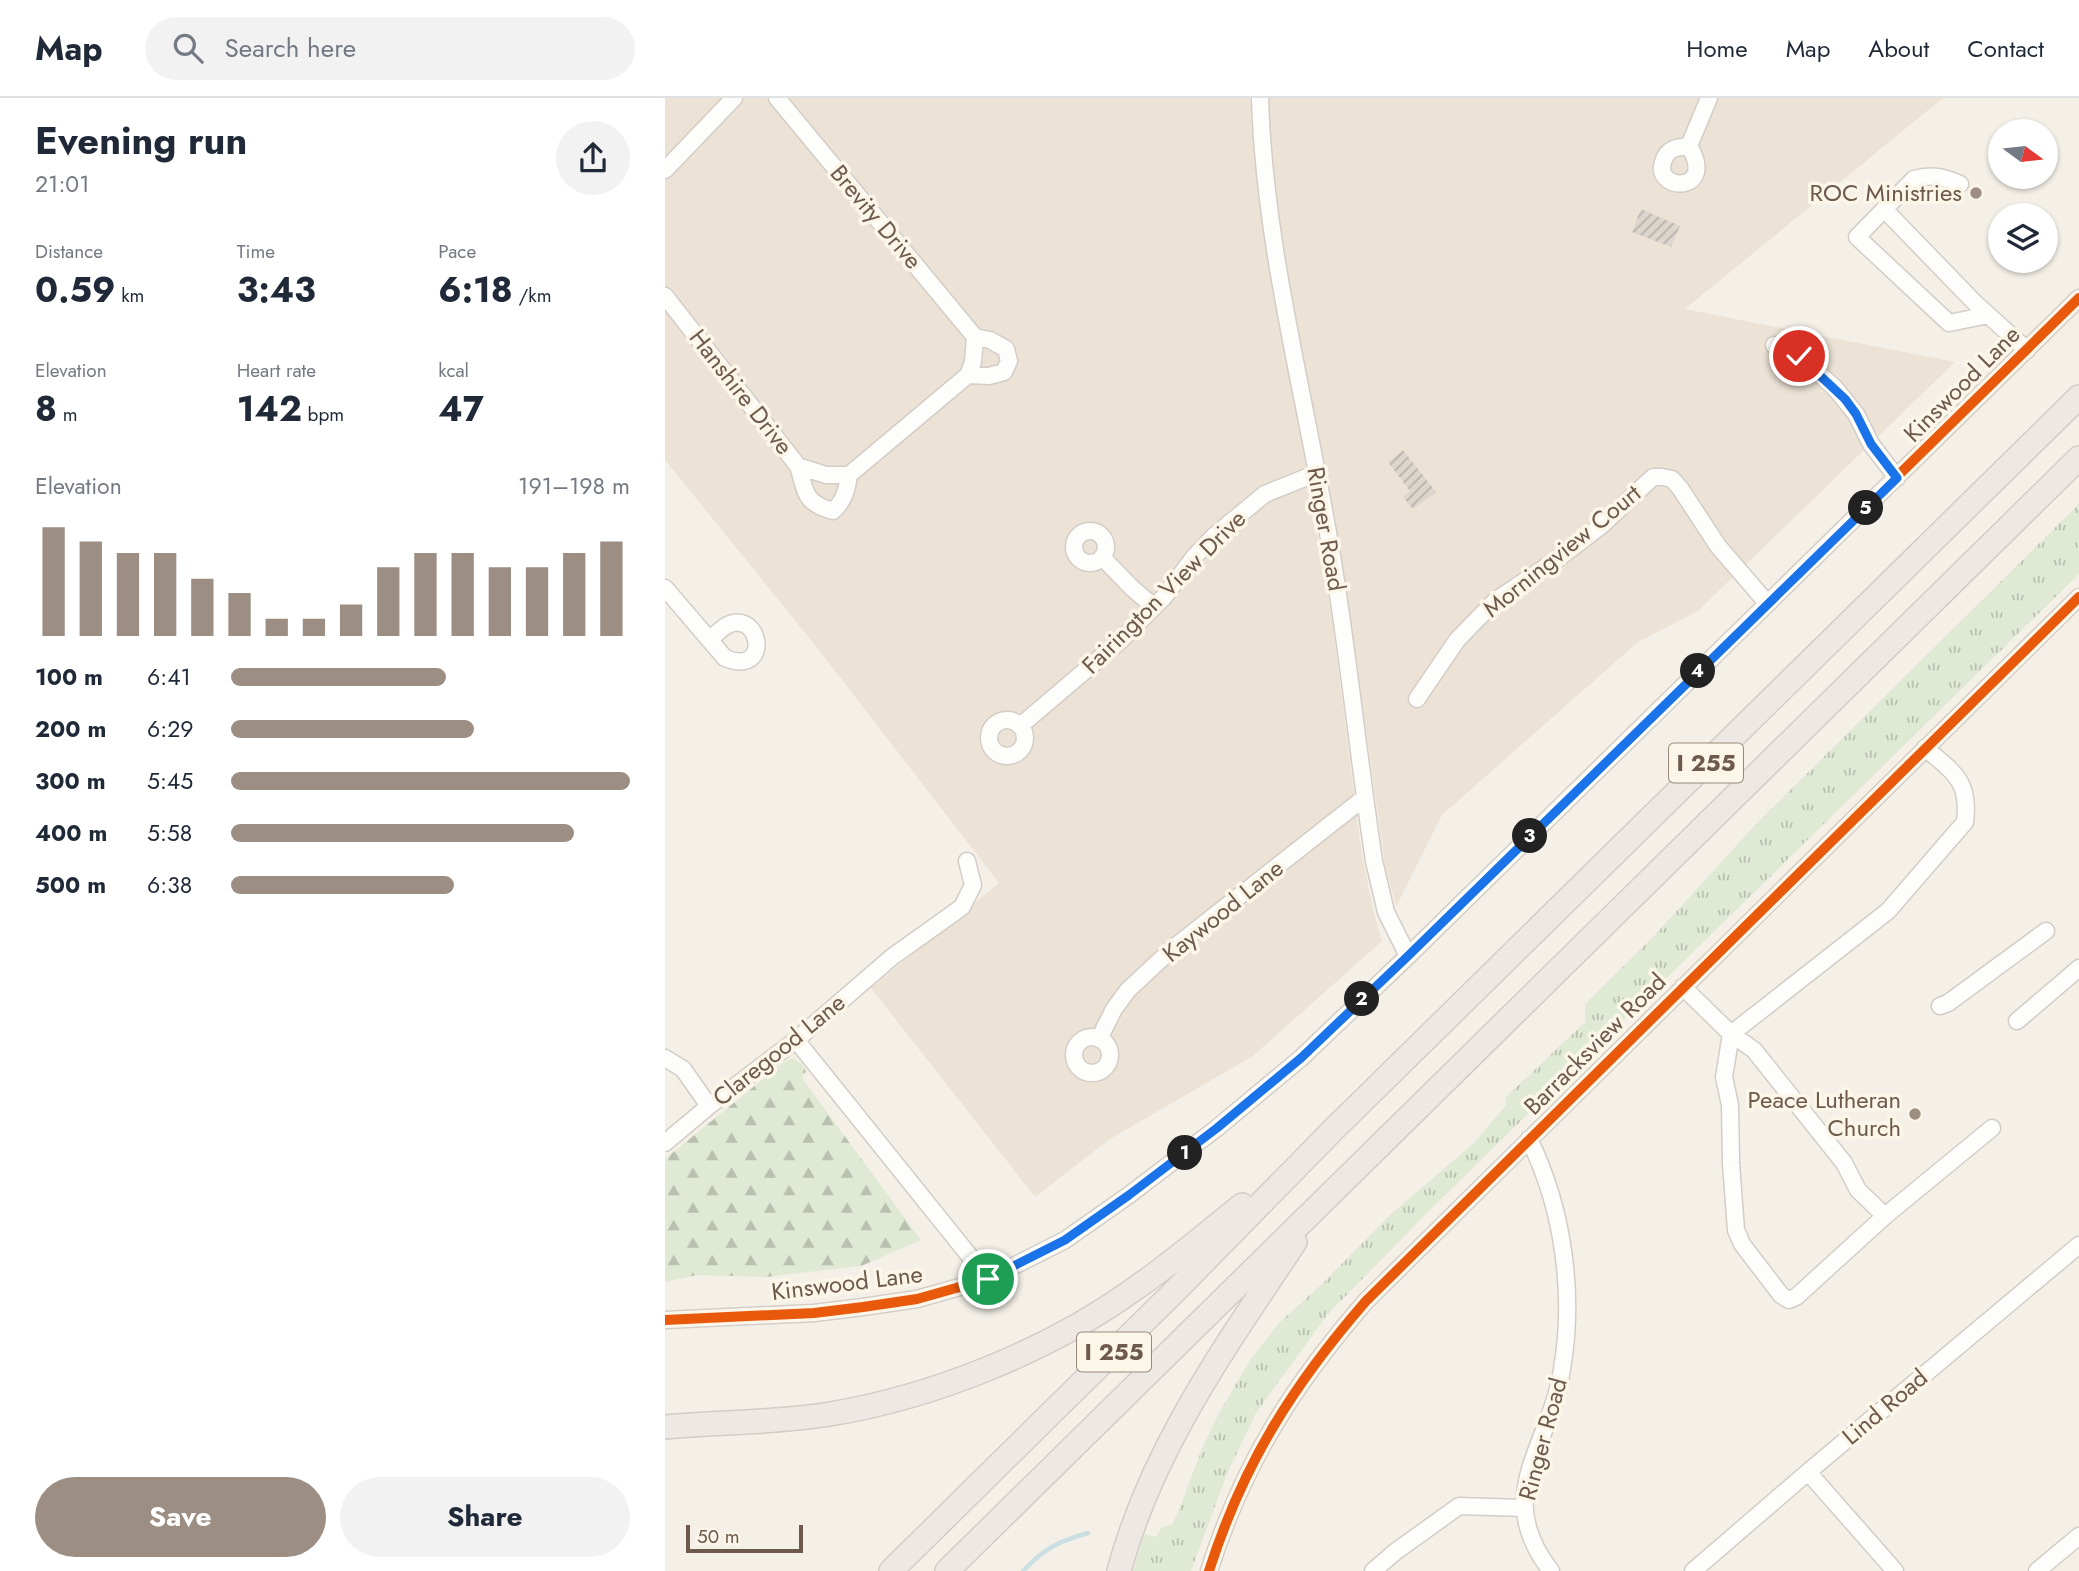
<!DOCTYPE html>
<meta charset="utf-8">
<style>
:root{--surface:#fff;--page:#f2f2f3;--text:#1f2937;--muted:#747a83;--line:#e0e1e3;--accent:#9c8e83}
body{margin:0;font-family:Jost,sans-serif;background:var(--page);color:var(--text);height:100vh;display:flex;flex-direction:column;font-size:26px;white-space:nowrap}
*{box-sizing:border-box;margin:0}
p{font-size:23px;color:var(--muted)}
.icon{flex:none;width:38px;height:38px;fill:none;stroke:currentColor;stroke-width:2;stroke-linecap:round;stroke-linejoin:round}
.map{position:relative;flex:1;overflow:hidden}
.sheet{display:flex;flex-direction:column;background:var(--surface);width:665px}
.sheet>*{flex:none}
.needle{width:46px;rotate:105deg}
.buttons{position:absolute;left:1323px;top:21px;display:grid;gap:14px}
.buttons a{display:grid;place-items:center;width:70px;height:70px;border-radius:50%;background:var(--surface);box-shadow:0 2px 5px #0004;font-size:35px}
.scale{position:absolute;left:21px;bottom:18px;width:117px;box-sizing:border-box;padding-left:7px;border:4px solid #6d5a4c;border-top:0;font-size:19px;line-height:24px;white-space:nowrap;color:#6d5a4c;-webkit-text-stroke:5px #fcf6e8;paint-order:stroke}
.pin{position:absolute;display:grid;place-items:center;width:60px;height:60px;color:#fff;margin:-30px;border:4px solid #fff;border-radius:50%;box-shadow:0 2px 7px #0007}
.km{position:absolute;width:35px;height:35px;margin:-18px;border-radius:50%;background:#222;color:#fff;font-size:19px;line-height:35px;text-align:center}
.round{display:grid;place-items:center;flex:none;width:74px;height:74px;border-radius:37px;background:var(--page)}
.headline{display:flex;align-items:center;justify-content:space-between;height:119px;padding:0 35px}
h1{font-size:38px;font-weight:700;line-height:52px}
.metrics{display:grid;grid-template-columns:repeat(3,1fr);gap:10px;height:119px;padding:7px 35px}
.metrics div{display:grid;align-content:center}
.metrics b{font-size:35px;font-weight:700}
.metrics small{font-size:19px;font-weight:400}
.metrics p{font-size:19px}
.chart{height:196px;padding:14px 35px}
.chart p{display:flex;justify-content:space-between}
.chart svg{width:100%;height:126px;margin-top:7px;stroke:var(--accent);stroke-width:6}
.action{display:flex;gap:14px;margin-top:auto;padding:14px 35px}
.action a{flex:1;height:80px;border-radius:42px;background:var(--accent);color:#fff;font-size:28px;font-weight:700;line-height:80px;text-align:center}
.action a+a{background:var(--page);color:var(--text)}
ul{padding:0 35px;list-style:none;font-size:23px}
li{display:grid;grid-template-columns:112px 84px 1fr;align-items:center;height:52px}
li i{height:18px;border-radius:9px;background:var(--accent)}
header{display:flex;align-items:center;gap:42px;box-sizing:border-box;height:98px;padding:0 35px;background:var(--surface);border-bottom:2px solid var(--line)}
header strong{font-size:33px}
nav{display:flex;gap:38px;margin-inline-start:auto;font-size:24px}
.search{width:490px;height:63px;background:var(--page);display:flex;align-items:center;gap:18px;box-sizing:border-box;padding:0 24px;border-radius:38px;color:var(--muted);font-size:26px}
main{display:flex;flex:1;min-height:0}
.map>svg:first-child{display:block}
</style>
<header>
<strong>Map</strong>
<div class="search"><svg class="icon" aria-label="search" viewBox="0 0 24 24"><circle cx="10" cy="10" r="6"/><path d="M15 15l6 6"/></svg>Search here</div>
<nav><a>Home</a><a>Map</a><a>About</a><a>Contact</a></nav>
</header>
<main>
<section class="sheet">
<div class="headline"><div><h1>Evening run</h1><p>21:01</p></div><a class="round"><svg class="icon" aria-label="share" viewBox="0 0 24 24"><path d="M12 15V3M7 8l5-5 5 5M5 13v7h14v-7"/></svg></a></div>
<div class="metrics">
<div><p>Distance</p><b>0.59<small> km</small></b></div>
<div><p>Time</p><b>3:43</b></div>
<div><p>Pace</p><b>6:18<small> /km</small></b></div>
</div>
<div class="metrics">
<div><p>Elevation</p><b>8<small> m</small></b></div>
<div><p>Heart rate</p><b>142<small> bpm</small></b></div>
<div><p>kcal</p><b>47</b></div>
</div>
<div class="chart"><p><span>Elevation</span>191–198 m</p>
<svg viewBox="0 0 160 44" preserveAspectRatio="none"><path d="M5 44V6M15 44V11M25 44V15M35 44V15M45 44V24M55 44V29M65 44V38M75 44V38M85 44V33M95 44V20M105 44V15M115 44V15M125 44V20M135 44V20M145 44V15M155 44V11"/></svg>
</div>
<ul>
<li><b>100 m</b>6:41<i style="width:54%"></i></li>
<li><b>200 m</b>6:29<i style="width:61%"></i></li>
<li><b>300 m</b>5:45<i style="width:100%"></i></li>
<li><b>400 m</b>5:58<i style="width:86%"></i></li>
<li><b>500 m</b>6:38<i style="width:56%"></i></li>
</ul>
<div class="action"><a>Save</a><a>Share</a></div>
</section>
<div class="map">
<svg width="1414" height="1473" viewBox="0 0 1414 1473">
<defs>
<pattern id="grass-tufts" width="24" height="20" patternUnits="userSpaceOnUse" patternTransform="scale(1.75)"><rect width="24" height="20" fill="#dfe9d4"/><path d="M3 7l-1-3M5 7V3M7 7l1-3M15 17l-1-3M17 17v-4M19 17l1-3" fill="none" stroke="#b9c0ae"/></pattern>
<pattern id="forest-firs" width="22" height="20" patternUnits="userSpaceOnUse" patternTransform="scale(1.75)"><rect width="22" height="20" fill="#dfe9d4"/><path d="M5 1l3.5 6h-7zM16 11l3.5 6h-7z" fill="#b9c0ae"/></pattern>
<pattern id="building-hatch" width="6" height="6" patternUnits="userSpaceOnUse" patternTransform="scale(1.75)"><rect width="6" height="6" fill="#ddd6ce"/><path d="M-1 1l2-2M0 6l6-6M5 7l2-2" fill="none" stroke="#b7b1a9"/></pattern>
</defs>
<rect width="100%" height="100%" fill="#f4f0e8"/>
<path fill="#ece3d6" d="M0,0H585L595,103L667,521L697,758L709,815L717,843L588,958L445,1041L370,1099L206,890L334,785L150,547L0,362Z
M603,0H1278L1020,211L1290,264L1033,513L973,544L777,717L731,809L720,767L683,505L642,296L612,116Z"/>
<path fill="url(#grass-tufts)" d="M1414,406V476L764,1113L662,1217L591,1315L562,1376L526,1473H468L479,1436L491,1439L497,1429L507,1426L513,1414L538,1348L553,1317L585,1262L614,1225L657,1186L724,1118L810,1044L842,1006L840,1000L920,924V906L989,838L1089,728Z"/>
<path fill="url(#forest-firs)" d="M128,960L138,967L141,974L137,980L256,1142L196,1168L101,1179L32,1177L0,1184V1061L119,964Z"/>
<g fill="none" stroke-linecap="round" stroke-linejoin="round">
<path stroke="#cbdee2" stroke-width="4.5" d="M358,1473C380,1450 392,1444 423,1435"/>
</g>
<path fill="url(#building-hatch)" d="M976,111L1015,128L1006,149L967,134Z
M738,352L771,394L748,411L738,399L745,393L723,364Z"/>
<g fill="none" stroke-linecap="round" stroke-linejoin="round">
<defs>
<path id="minor" d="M595,0C599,136 633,269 657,402C680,521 691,643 709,763L721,814L743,858
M1024,48C1053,96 988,94 998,64C1002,50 1012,49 1024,48Z
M1024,48L1044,0
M0,72L69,0
M1295,86C1279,79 1266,76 1249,81L1192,139L1284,225L1323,217
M1219,111L1311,206L1362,252
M0,198L133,368L161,377H184L303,277L308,264L310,239L112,0
M1109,247L1134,258L1169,289L1191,316L1206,346L1232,380
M303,277L324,278L339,274L344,263L341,251L325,242L310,239
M133,368C141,393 138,405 168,413C179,403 182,392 184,377
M409 449a16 16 0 1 1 32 0a16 16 0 1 1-32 0Z
M437,459L467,490L488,508
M0,490L60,560C115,582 90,487 46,542
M752,601L792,542L830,503L894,460L937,427L988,379H997L1007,381L1015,390L1053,448L1102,505
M324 640a18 18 0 1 1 36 0a18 18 0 1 1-36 0Z
M355,628L455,543L499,499L529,459L549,438L600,396L652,375
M1260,650C1290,675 1305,684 1300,724L1223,813L1066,936L1059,979L1065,1007L1066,1065L1071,1132L1077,1146L1116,1197L1124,1202L1131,1199L1220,1118L1327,1030
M1018,889L1066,936L1089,952L1179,1065L1193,1092L1220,1118
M1275,908L1283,905L1381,833
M1352,923L1414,870
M409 957a18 18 0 1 1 36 0a18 18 0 1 1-36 0Z
M434,941L449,911L463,892L507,851L699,700
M131,942L323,1181
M0,960L18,971L44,1008
M864,1041C898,1110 910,1195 897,1271C885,1350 826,1396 886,1473
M0,1045L44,1008L131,942L227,859L297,809L308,787L302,763
M0,1222L149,1215L198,1209L252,1201L323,1181L400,1142L464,1097L552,1030L636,960L743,858L1414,200
M1143,1374L1230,1473
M544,1473C578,1366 628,1287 701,1203L1414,499
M708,1473L730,1454L794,1408L858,1410
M1028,1473L1143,1374L1414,1147
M1372,1473L1414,1438"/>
<path id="highway" d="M0,1329C55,1324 110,1325 165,1316C268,1299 383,1253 468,1192C506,1166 541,1136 577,1107
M226,1473L514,1189L668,1032L1414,299
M282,1473L1414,360
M454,1473C487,1350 561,1248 630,1144"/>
</defs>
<use href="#minor" stroke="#d3cdc6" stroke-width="19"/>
<use href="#highway" stroke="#d3ccc6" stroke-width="26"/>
<use href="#minor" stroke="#fdfdfc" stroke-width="16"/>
<use href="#highway" stroke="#eee8e4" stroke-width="23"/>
<defs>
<path id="cycleway" d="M0,1222L149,1215L198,1209L252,1201L323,1181L400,1142L464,1097L552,1030L636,960L743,858L1414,200
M544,1473C578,1366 628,1287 701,1203L1414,499"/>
</defs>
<use href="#cycleway" stroke="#fcf6e8" stroke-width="15"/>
<use href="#cycleway" stroke="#e8590c" stroke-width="10"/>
</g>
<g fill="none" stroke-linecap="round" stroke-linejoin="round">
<defs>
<path id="route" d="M323,1181L400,1142L464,1097L552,1030L636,960L743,858L1232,380L1206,346L1191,316L1180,301L1134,258"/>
</defs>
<use href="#route" stroke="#fff" stroke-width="14"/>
<use href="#route" stroke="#1a73e8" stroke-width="9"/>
</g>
<g fill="#9c8e83" stroke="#fcf6e8" stroke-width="2.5">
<circle cx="1311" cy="95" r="7"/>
<circle cx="1250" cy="1016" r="7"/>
</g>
<g text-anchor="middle" stroke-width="7" stroke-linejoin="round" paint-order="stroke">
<g fill="#fcf6e8" stroke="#98897b" stroke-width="2">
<rect x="1004" y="645.5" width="74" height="39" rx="5"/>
<rect x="412" y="1234.5" width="74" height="39" rx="5"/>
</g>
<g font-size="23" font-weight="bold" fill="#6d5a4c">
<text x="1041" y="673">I 255</text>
<text x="449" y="1262">I 255</text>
</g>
<g font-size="24" fill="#6d5a4c" stroke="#fcf6e8" text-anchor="end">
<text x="1297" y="103">ROC Ministries</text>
<text x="1236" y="1010">Peace Lutheran<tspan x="1236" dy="28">Church</tspan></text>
</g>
<g font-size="24" fill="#6d5a4c" stroke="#fcf6e8">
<text transform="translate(211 119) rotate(50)" y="8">Brevity Drive</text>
<text transform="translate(1297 286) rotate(-45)" y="8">Kinswood Lane</text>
<text transform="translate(76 294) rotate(52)" y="8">Hanshire Drive</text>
<text transform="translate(661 431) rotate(80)" y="8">Ringer Road</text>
<text transform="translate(897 453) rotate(-39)" y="8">Morningview Court</text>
<text transform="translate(499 494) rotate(-45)" y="8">Fairington View Drive</text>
<text transform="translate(558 813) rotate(-39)" y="8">Kaywood Lane</text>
<text transform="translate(930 946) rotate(-45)" y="8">Barracksview Road</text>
<text transform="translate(114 952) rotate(-39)" y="8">Claregood Lane</text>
<text transform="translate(182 1185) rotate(-7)" y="8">Kinswood Lane</text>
<text transform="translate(1220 1309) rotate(-40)" y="8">Lind Road</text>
<text transform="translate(878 1341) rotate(-75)" y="8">Ringer Road</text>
</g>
</g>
</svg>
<div class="buttons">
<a><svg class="needle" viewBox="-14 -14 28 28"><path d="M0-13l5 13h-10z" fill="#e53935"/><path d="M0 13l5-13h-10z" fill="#747a83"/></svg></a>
<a><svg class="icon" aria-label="layers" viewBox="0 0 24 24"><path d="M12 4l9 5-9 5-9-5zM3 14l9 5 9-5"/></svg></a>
</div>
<div class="scale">50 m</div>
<div class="pin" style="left:323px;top:1181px;background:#1e9e55"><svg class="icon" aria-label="arrive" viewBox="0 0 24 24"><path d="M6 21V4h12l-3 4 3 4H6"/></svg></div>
<div class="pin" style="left:1134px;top:258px;background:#d93025"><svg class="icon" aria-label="check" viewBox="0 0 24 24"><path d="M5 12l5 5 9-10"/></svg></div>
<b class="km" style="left:520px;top:1055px">1</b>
<b class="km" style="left:697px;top:901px">2</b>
<b class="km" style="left:865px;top:738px">3</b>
<b class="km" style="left:1033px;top:573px">4</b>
<b class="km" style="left:1201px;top:410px">5</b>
</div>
</main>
